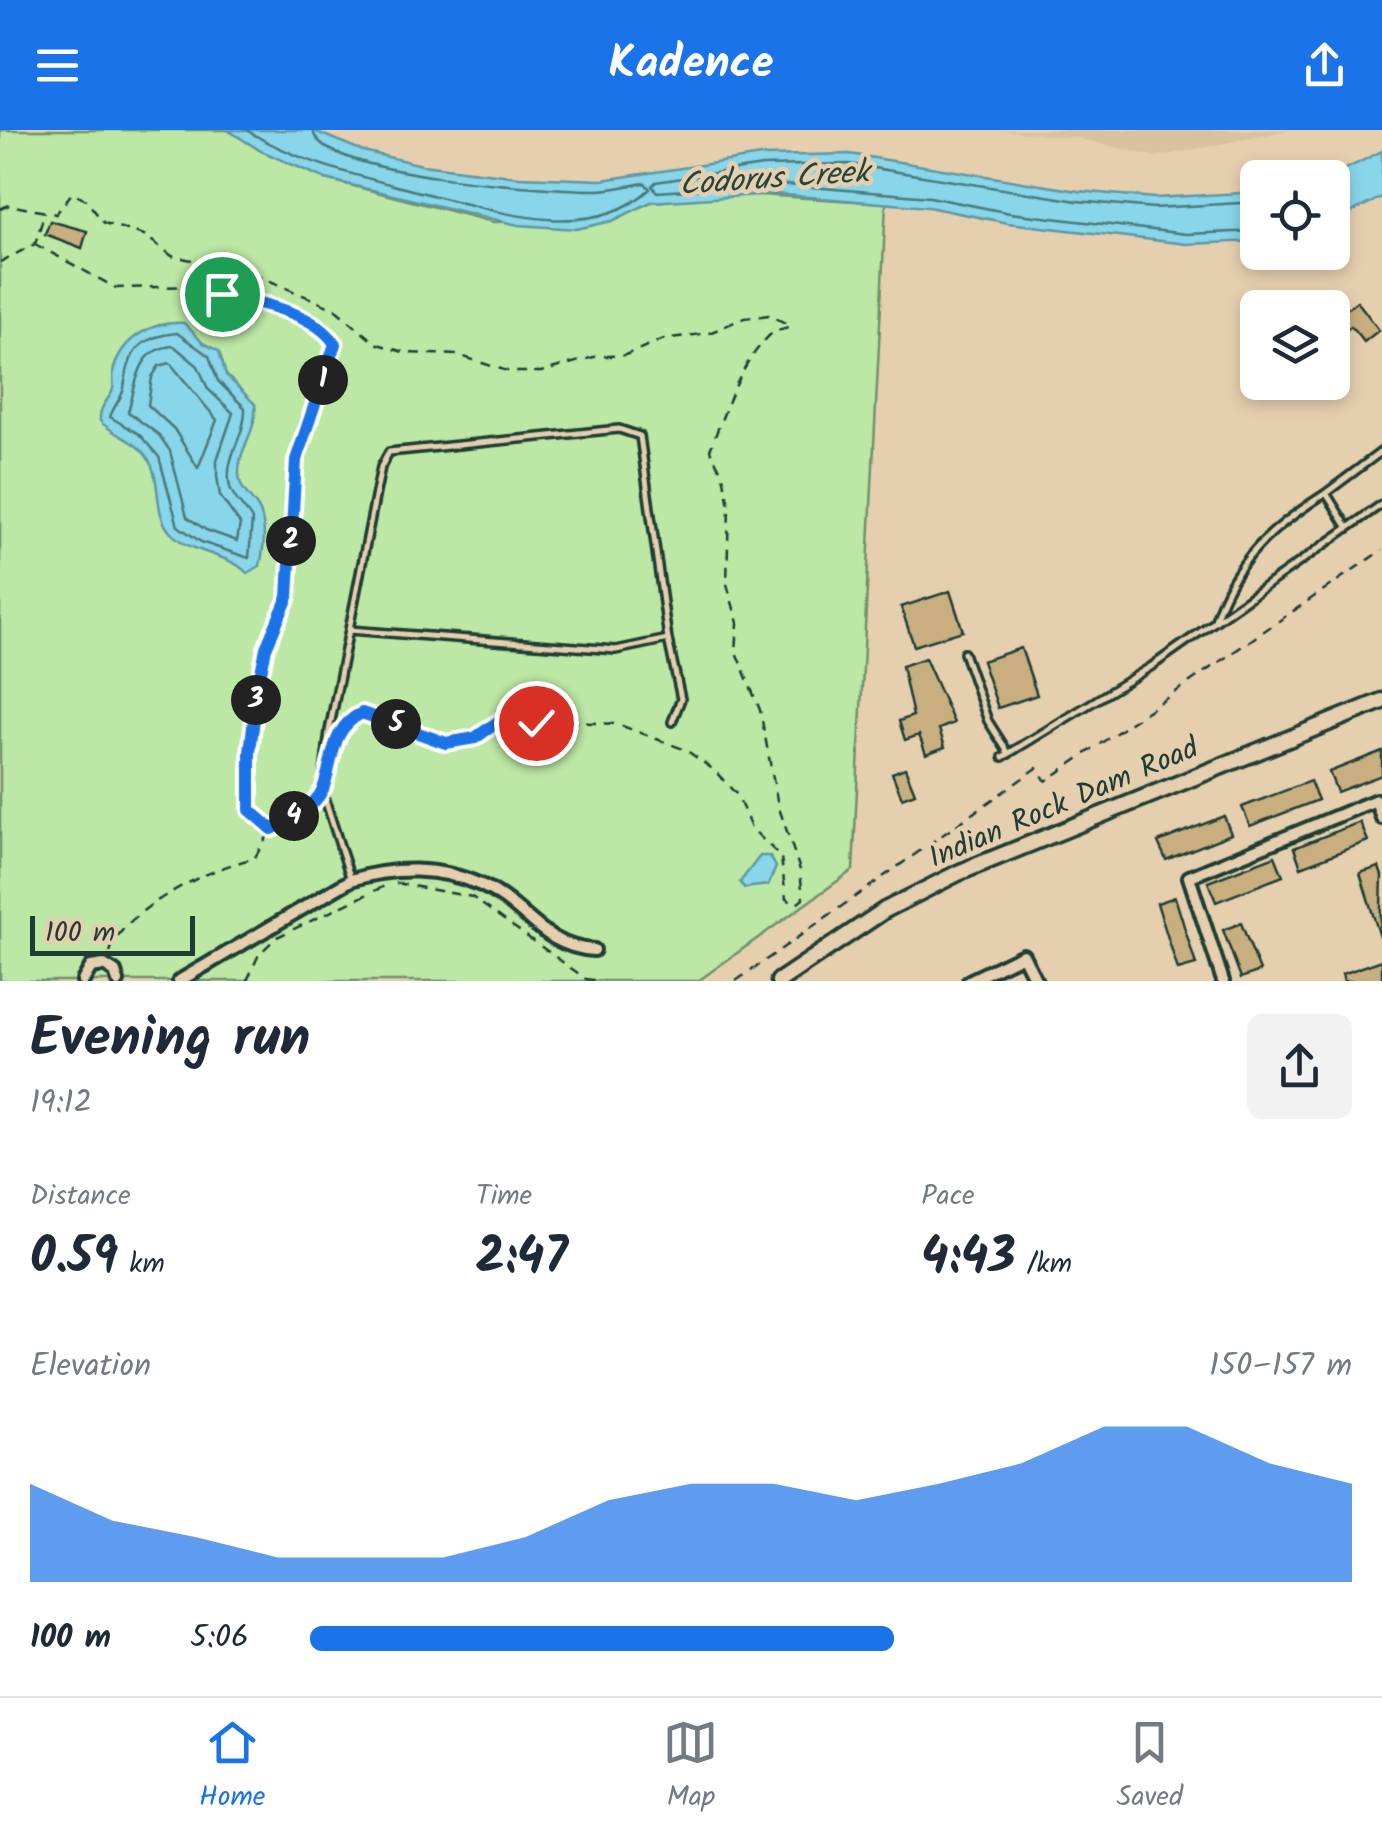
<!DOCTYPE html>
<meta charset="utf-8">
<style>
:root{--surface:#fff;--page:#f2f2f3;--text:#1f2937;--muted:#747a83;--line:#e0e1e3;--accent:#1a73e8}
body{margin:0;font-family:Kalam,sans-serif;background:var(--page);color:var(--text);height:100vh;display:flex;flex-direction:column;font-size:38px;white-space:nowrap}
*{box-sizing:border-box;margin:0}
p{font-size:32px;color:var(--muted)}
.icon{flex:none;width:55px;height:55px;fill:none;stroke:currentColor;stroke-width:2;stroke-linecap:round;stroke-linejoin:round}
.map{position:relative;height:851px;overflow:hidden}
.sheet{display:flex;flex-direction:column;background:var(--surface);flex:1}
.sheet>*{flex:none}
.buttons{position:absolute;left:1240px;top:30px;display:grid;gap:20px}
.buttons a{display:grid;place-items:center;width:110px;height:110px;border-radius:15px;background:var(--surface);box-shadow:0 5px 15px #0003;font-size:50px}
.scale{position:absolute;left:30px;bottom:25px;width:165px;box-sizing:border-box;padding-left:10px;border:5px solid #1f3d34;border-top:0;font-size:28px;line-height:35px;white-space:nowrap;color:#1f3d34;-webkit-text-stroke:8px #e6cfaf;paint-order:stroke}
.pin{position:absolute;display:grid;place-items:center;width:85px;height:85px;color:#fff;margin:-42px;border:5px solid #fff;border-radius:50%;box-shadow:0 2px 10px #0007}
.km{position:absolute;width:50px;height:50px;margin:-25px;border-radius:50%;background:#222;color:#fff;font-size:28px;line-height:50px;text-align:center}
.round{display:grid;place-items:center;flex:none;width:105px;height:105px;border-radius:15px;background:var(--page)}
.headline{display:flex;align-items:center;justify-content:space-between;height:170px;padding:0 30px}
h1{font-size:55px;font-weight:600;line-height:75px}
.figures{display:grid;grid-template-columns:repeat(3,1fr);gap:15px;height:170px;padding:10px 30px}
.figures div{display:grid;align-content:center}
.figures b{font-size:50px;font-weight:600}
.figures small{font-size:28px;font-weight:400}
.figures p{font-size:28px}
.chart{height:280px;padding:20px 30px}
.chart p{display:flex;justify-content:space-between}
.chart svg{width:100%;height:180px;margin-top:10px;fill:var(--accent);opacity:.7}
ul{padding:0 30px;list-style:none;font-size:32px}
li{display:grid;grid-template-columns:160px 120px 1fr;align-items:center;height:75px}
li i{height:25px;border-radius:12px;background:var(--accent)}
header{display:flex;justify-content:space-between;align-items:center;height:130px;padding:0 30px;background:var(--accent);color:#fff;font-size:45px;font-weight:600}
.menu{display:flex;justify-content:space-around;align-items:center;height:140px;border-top:2px solid var(--line);background:var(--surface);font-size:28px;color:var(--muted)}
.menu a{display:grid;justify-items:center;gap:5px}
.menu .active{color:var(--accent)}
.map>svg:first-child{display:block}
</style>
<header><svg class="icon" aria-label="menu" viewBox="0 0 24 24"><path d="M4 6h16M4 12h16M4 18h16"/></svg>Kadence<svg class="icon" aria-label="share" viewBox="0 0 24 24"><path d="M12 15V3M7 8l5-5 5 5M5 13v7h14v-7"/></svg></header>
<div class="map">
<svg width="1382" height="851" viewBox="0 0 1382 851">
<rect width="100%" height="100%" fill="#e6cfaf"/>
<filter id="ink" filterUnits="userSpaceOnUse"><feTurbulence type="fractalNoise" baseFrequency=".01" numOctaves="2"/><feDisplacementMap in="SourceGraphic" scale="20" xChannelSelector="R" yChannelSelector="G"/><feConvolveMatrix kernelMatrix="1 2 1 2 8 2 1 2 1" color-interpolation-filters="sRGB"/></filter>
<g filter="url(#ink)">
<path fill="#d9c29f" d="M998,0H1289L1157,27L1082,9Z"/>
<path fill="#bce7a4" stroke="#6e926c" stroke-width="2.5" d="M0,0H228L261,21L326,49L493,92L612,91L651,72L741,64L886,73L853,740L698,851H0Z"/>
<path fill="#89d5e9" stroke="#5f98a1" stroke-width="2.5" d="M228,0H312L363,21L422,35L519,47L602,50L761,26L850,24L1078,61L1155,68L1257,62V111L1186,114L1008,93L928,77L774,64L651,72L612,91L577,99L518,95L326,49L261,21Z
M1382,21V67L1333,91L1330,47Z
M184,193L203,213L219,221L226,245L255,274C258,300 239,318 239,341C239,359 247,363 256,375C268,391 264,418 260,436L247,443C229,423 192,425 171,403C153,384 162,353 149,330C137,310 115,307 100,291C99,278 106,273 112,262C116,253 111,247 114,238C123,207 153,191 184,193Z
M760,726H770L776,737L768,755L744,758L740,752Z"/>
<g fill="none" stroke-linecap="round" stroke-linejoin="round">
<path stroke="#497a7c" stroke-width="2.5" d="M246,0C301,34 359,46 420,62C490,79 589,116 650,59L645,53C630,55 615,59 599,60C557,60 318,47 313,0
M1258,72L1154,78L1077,71L849,34L762,36L656,52L652,56L657,62L775,54L930,67L1010,83L1186,104L1258,101
M177,203L209,226L218,251L245,278C246,306 223,328 230,357C234,371 246,378 252,390L249,428L201,412L178,396L159,327L139,304L110,287C113,277 122,268 124,258C129,222 137,207 177,203Z
M174,216L198,236L208,259L233,283L217,330V346L220,366L240,394L237,411L206,400L187,387L170,321L159,305L128,282C137,254 136,218 174,216Z
M170,233L217,290L198,338L174,299L148,275L152,247L159,236Z"/>
</g>
<path fill="#c9af80" stroke="#1f3d34" stroke-width="2.5" d="M50,91L87,101L82,118L45,104Z
M1357,171L1379,200L1364,212L1351,196L1344,202L1334,189Z
M950,461L963,501L914,516L901,477Z
M1021,518L1037,565L998,578L982,531Z
M925,528L954,593L939,599L945,617L926,624L919,605L905,610L899,591L913,586L902,536Z
M1382,621V645L1337,662L1329,642Z
M905,638L915,663L902,668L892,643Z
M1310,651L1318,670L1250,696L1242,677Z
M1224,686L1231,704L1166,730L1158,712Z
M1360,692L1368,711L1301,737L1294,718Z
M1275,726L1283,746L1216,772L1208,752Z
M1379,737L1382,746L1380,807L1360,743Z
M1175,767L1196,835L1178,840L1157,773Z
M1241,793L1260,841L1241,848L1223,800Z
M1382,830V851H1344L1342,844Z"/>
<g fill="none" stroke-linecap="round" stroke-linejoin="round">
<defs>
<path id="lane" d="M1348,398L1326,363L1382,321
M1215,490C1235,429 1273,397 1326,363
M349,500L616,520L668,509
M964,523L988,591L1009,624
M1003,627L1152,536L1382,374
M351,750L322,660L329,601L381,337L389,322L619,299L640,306L668,509L681,569L672,592"/>
<path id="street" d="M83,851L91,837L104,835L115,842L118,851
M179,851L351,750C393,737 439,736 481,755C525,774 541,817 594,820
M969,851L1023,825L1036,851
M1223,851L1189,747L1376,670L1382,688"/>
<path id="secondary" d="M779,851L885,780L958,743L1382,571"/>
</defs>
<use href="#lane" stroke="#1f3d34" stroke-width="12"/>
<use href="#street" stroke="#1f3d34" stroke-width="18"/>
<use href="#secondary" stroke="#1f3d34" stroke-width="21"/>
<path stroke="#1f3d34" stroke-width="2.5" stroke-dasharray="10 8" stroke-linecap="butt" d="M0,79L9,75L56,84L72,63L86,70L104,93L144,105L172,126L247,141L335,179L375,213L406,223L458,225L510,242H541L594,227L625,225L664,209L709,203L744,188L769,185L790,195C785,200 778,198 771,204C741,231 724,283 710,320L723,345L729,375L727,454L738,493L736,522L760,580L778,675L800,740L803,769L797,774L786,769L781,727L751,698L737,665L714,640L686,620L617,594L502,589L475,608L446,613L362,583L344,595L337,608
M35,114L116,158L204,156L294,186L329,204L335,214L296,330L288,467L267,518L257,562L250,622L251,680L271,698
M0,132L35,114L45,82
M396,753L472,767L586,849L600,851
M110,823C118,782 214,735 254,729L272,699L317,667
M247,851L259,824L277,807L389,754
M736,851L1037,638L1046,651L1382,420"/>
<use href="#lane" stroke="#e6cfaf" stroke-width="5"/>
<use href="#street" stroke="#e6cfaf" stroke-width="10"/>
<use href="#secondary" stroke="#e6cfaf" stroke-width="14"/>
</g>
</g>
<g fill="none" stroke-linecap="round" stroke-linejoin="round" filter="url(#ink)">
<defs>
<path id="route" d="M222,164C256,172 315,182 335,214L296,330L288,467L266,518L257,562L250,622V680L272,699C289,692 315,677 323,659C334,631 330,598 362,583L446,613L475,608L502,589L536,593"/>
</defs>
<use href="#route" stroke="#fff" stroke-width="20"/>
<use href="#route" stroke="#1a73e8" stroke-width="12"/>
</g>
<g text-anchor="middle" stroke-width="9" stroke-linejoin="round" paint-order="stroke">
<g font-size="30" fill="#1f3d34" stroke="#e6cfaf">
<text transform="translate(1063 672) rotate(-23)" y="10">Indian Rock Dam Road</text>
</g>
<g font-size="32" font-style="italic" fill="#24453d" stroke="#e6cfaf">
<text transform="translate(774 47) rotate(-4)" y="11">Codorus Creek</text>
</g>
</g>
</svg>
<div class="buttons">
<a><svg class="icon" aria-label="locate" viewBox="0 0 24 24"><circle cx="12" cy="12" r="6"/><path d="M12 2v4M12 18v4M2 12h4M18 12h4"/></svg></a>
<a><svg class="icon" aria-label="layers" viewBox="0 0 24 24"><path d="M12 4l9 5-9 5-9-5zM3 14l9 5 9-5"/></svg></a>
</div>
<div class="scale">100 m</div>
<div class="pin" style="left:222px;top:164px;background:#1e9e55"><svg class="icon" aria-label="arrive" viewBox="0 0 24 24"><path d="M6 21V4h12l-3 4 3 4H6"/></svg></div>
<div class="pin" style="left:536px;top:593px;background:#d93025"><svg class="icon" aria-label="check" viewBox="0 0 24 24"><path d="M5 12l5 5 9-10"/></svg></div>
<b class="km" style="left:323px;top:250px">1</b>
<b class="km" style="left:291px;top:411px">2</b>
<b class="km" style="left:256px;top:570px">3</b>
<b class="km" style="left:294px;top:686px">4</b>
<b class="km" style="left:396px;top:594px">5</b>
</div>
<section class="sheet">
<div class="headline"><div><h1>Evening run</h1><p>19:12</p></div><a class="round"><svg class="icon" aria-label="share" viewBox="0 0 24 24"><path d="M12 15V3M7 8l5-5 5 5M5 13v7h14v-7"/></svg></a></div>
<div class="figures">
<div><p>Distance</p><b>0.59<small> km</small></b></div>
<div><p>Time</p><b>2:47</b></div>
<div><p>Pace</p><b>4:43<small> /km</small></b></div>
</div>
<div class="chart"><p><span>Elevation</span>150–157 m</p>
<svg viewBox="0 0 160 44" preserveAspectRatio="none"><path d="M0 44V20L10 29L20 33L30 38L40 38L50 38L60 33L70 24L80 20L90 20L100 24L110 20L120 15L130 6L140 6L150 15L160 20V44z"/></svg>
</div>
<ul>
<li><b>100 m</b>5:06<i style="width:56%"></i></li>
</ul>
</section>
<nav class="menu">
<a class="active"><svg class="icon" aria-label="home" viewBox="0 0 24 24"><path d="M3 11l9-7 9 7M6 9v11h12V9"/></svg>Home</a>
<a><svg class="icon" aria-label="map" viewBox="0 0 24 24"><path d="M3 6l6-2 6 2 6-2v14l-6 2-6-2-6 2zM9 4v14M15 6v14"/></svg>Map</a>
<a><svg class="icon" aria-label="saved" viewBox="0 0 24 24"><path d="M7 4h10v16l-5-4-5 4z"/></svg>Saved</a>
</nav>
